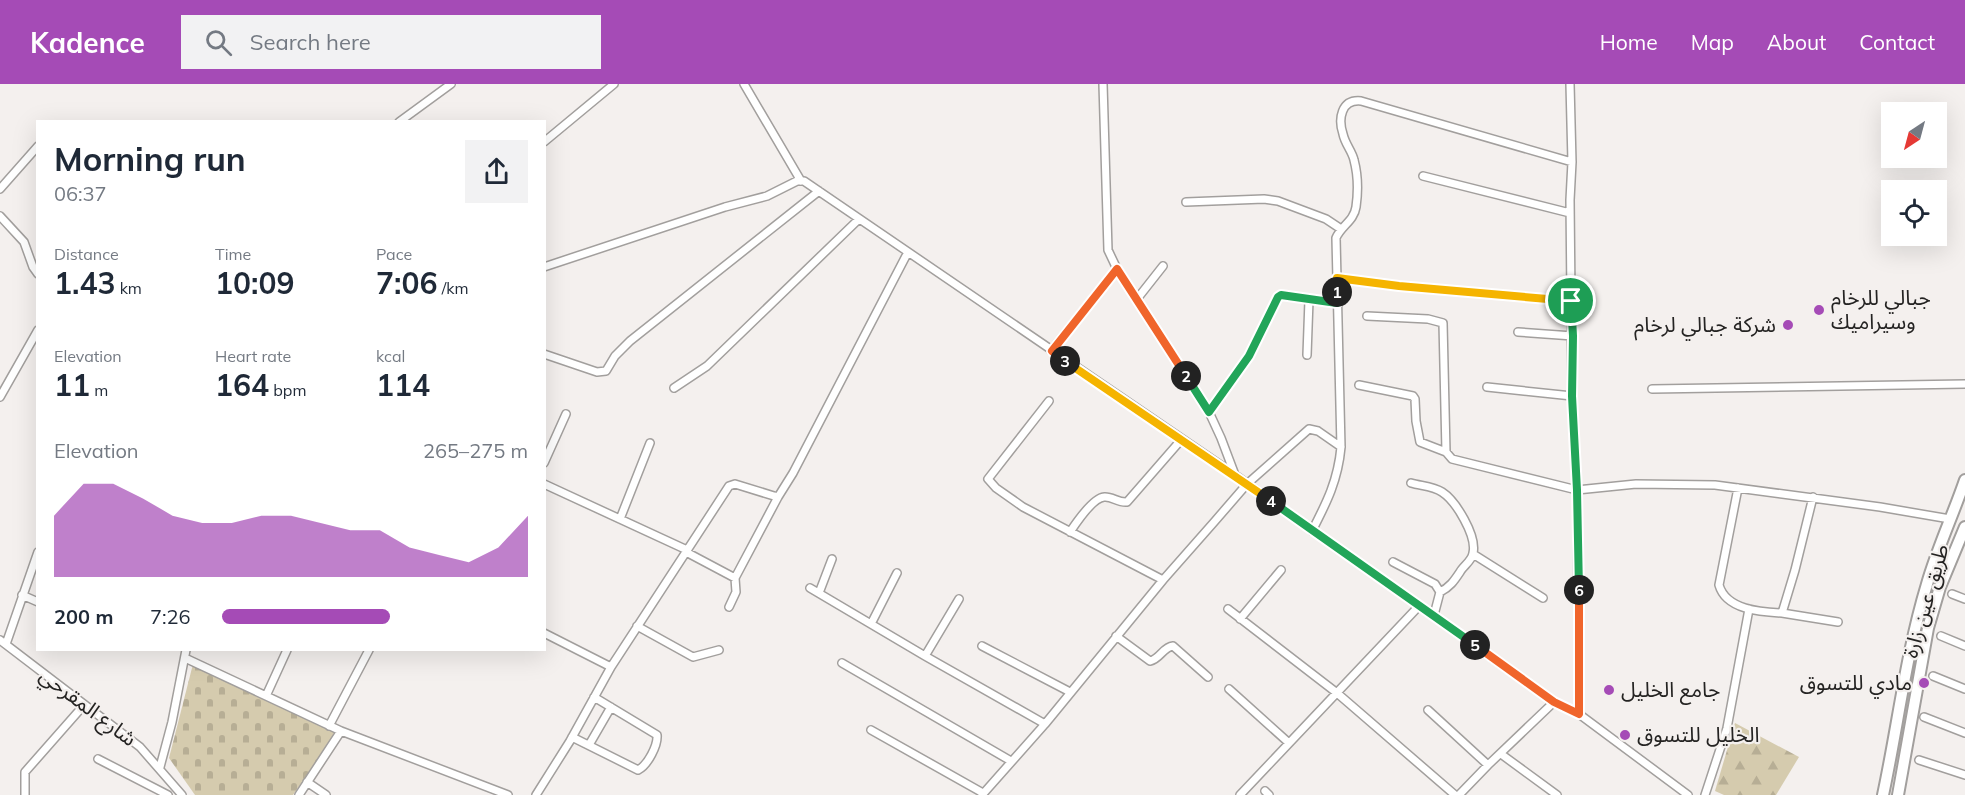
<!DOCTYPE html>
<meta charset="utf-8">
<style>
:root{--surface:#fff;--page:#f2f2f3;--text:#1f2937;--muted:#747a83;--accent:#a54bb6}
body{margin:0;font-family:Mulish,"Noto Sans Arabic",sans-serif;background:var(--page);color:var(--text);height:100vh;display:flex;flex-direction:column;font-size:22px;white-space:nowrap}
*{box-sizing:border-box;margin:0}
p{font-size:20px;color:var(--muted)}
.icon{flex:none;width:33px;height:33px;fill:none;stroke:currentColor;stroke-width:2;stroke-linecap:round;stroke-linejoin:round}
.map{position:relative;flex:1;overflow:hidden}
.panel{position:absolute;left:36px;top:36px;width:510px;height:531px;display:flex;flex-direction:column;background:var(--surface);border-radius:0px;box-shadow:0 6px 24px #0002}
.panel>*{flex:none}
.needle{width:39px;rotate:216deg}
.buttons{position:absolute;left:1881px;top:18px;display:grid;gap:12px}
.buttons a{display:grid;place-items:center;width:66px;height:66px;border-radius:0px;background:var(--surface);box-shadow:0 6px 24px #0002;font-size:30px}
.pin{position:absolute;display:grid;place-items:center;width:51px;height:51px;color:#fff;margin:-26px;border:3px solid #fff;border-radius:50%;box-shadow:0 2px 6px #0007}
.km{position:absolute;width:30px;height:30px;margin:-15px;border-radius:50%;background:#222;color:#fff;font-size:16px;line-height:30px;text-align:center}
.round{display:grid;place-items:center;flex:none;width:63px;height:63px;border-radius:0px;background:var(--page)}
.head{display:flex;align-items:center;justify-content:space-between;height:102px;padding:0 18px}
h1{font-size:33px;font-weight:700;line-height:45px}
.stats{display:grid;grid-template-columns:repeat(3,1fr);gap:9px;height:102px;padding:6px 18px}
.stats div{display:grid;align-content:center}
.stats b{font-size:30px;font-weight:700}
.stats small{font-size:16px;font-weight:400}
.stats p{font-size:16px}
.chart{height:168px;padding:12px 18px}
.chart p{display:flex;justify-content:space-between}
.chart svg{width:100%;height:108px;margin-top:6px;fill:var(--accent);opacity:.7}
ul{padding:0 18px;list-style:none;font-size:20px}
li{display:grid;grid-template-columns:96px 72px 1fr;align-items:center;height:45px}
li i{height:15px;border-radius:8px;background:var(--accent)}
header{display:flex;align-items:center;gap:36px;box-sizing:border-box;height:84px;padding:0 30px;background:var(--accent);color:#fff}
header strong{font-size:28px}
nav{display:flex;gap:33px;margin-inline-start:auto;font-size:21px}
.search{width:420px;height:54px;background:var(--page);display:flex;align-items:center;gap:15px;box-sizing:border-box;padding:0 21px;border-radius:0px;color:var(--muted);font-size:22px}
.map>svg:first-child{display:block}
</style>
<header>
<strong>Kadence</strong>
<div class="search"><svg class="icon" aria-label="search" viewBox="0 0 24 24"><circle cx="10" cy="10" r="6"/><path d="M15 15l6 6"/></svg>Search here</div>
<nav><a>Home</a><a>Map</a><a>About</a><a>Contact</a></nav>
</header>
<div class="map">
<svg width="1965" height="711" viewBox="0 0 1965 711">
<defs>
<pattern id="forest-firs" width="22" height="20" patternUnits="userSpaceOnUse" patternTransform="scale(1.5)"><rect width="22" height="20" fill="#d5cbae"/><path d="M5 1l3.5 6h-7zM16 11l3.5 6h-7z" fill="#b7ae95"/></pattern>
<pattern id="cemetery-stones" width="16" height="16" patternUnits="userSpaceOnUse" patternTransform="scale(1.5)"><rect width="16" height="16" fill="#d5cbae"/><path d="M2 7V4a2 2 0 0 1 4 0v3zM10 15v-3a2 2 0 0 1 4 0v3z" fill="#b7ae95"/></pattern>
</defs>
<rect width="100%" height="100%" fill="#f4f0ee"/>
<path fill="url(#forest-firs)" d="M1735,639L1799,673L1776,711H1724L1715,707Z"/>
<path fill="url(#cemetery-stones)" d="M193,580L337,648L293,711H195L169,674Z"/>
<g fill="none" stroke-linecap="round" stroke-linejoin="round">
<defs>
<path id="minor" d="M744,0L801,97
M1103,0L1108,166L1117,185L1209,328L1221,354L1235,391
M1570,0L1572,78L1570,116L1572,312L1577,406L1579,630
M399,38L451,0
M544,58L614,0
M1423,92L1570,129
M0,105L38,62
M1186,118L1264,115L1278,117L1326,135L1341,145
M0,132L24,158L33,183L38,190
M544,183L725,123L767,112L797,97H804L1235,391L1554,618L1579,630L1688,711
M1337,194L1399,202L1571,217
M1137,215L1163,182
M1367,232L1428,235L1443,239L1446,368L1452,375L1577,406L1636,400L1715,401L1880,423L1950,435
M1518,248L1573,252
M1051,267L1117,185
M544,270L597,288L606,287L615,272L630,257L819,107
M1307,271L1309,216
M1359,301L1413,312L1415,315L1416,337L1420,358L1446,368
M1487,303L1572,312
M674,304L707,282L859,135
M1652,305L1965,300
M0,313L38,246
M1049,317L988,395L996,404L1023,423L1163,496
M1209,328L1249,272L1278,213L1281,211L1337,219
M544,379L566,330
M1411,399C1421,402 1433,402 1442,408C1456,417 1477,452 1473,469C1472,477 1463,482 1460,488C1454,497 1450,503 1440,508
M544,400L687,466
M1738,404L1719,501C1726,526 1761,528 1782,529L1795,486L1813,413
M620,435L650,359
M1312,447C1327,418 1338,396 1341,363L1336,154C1341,142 1354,137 1356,123C1358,109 1358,91 1354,76C1352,67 1345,60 1343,50C1338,35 1341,15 1361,17L1572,78
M1070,448C1076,439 1093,414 1104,413C1112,412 1118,419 1127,418L1181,356
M686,468L735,494L778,413
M1473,470L1543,514
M1393,478L1435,500L1440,508L1434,531
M810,504L925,572L1045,640
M819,509L832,475
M1952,510L1965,515
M22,511L38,518
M729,523L736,508L735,494
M1228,525L1337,609L1455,711
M1782,529L1838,538
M1240,535L1281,486
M871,540L897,489
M637,542L693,573L719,566
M544,549L611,583
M1116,552L1150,577C1160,575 1163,563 1173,562L1208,593
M1941,552L1965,562
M0,556L140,663L182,711
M6,560L38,468
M982,562L1070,608
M925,572L959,515
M185,574L341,647L508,711
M842,579L1011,677
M1933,592L1965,605
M1229,605L1289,659
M266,612L287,566
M1428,626L1488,681
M1924,633L1965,649
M329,642L369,566
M871,646L983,709
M572,653L638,686C648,681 658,661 657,651L594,613
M589,661L611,623
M1501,670L1557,711
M98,675L168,711
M1919,676L1965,691
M160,683L172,638L186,566
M307,698L326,711
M1265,707L1269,711
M25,711V688L84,621
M299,711L341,647
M536,711L570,657L611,583L729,402L735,400L774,412L778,413L793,389L908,168
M982,711L1045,640L1163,496L1215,437L1247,400L1309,345L1318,347L1341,363
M1240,711L1419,522
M1459,711L1488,681L1554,618
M1705,711L1727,644L1749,525"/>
<path id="primary" d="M1883,711C1898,641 1906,569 1927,500C1937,465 1953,431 1965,396
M1898,711L1928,544L1940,503L1965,443"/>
</defs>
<use href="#minor" stroke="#a29f9d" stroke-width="10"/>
<use href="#primary" stroke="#a29f9d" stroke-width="14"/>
<use href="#minor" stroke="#fff" stroke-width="7"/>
<use href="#primary" stroke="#fff" stroke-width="10"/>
</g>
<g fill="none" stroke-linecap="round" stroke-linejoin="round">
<defs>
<path id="split-1" d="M1337,208V194L1399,202L1571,217"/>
<path id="split-2" d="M1186,292L1209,328L1249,272L1278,213L1281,211L1337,219V208"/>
<path id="split-3" d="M1065,277L1052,267L1117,185L1186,292"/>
<path id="split-4" d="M1065,277L1271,417"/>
<path id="split-5" d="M1271,417L1475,561"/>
<path id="split-6" d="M1475,561L1554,618L1579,630V506"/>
<path id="split-7" d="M1571,217L1573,252L1572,312L1577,406L1579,506"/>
</defs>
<use href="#split-1" stroke="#fff" stroke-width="12"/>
<use href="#split-2" stroke="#fff" stroke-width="12"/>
<use href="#split-3" stroke="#fff" stroke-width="12"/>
<use href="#split-4" stroke="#fff" stroke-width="12"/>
<use href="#split-5" stroke="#fff" stroke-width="12"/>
<use href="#split-6" stroke="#fff" stroke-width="12"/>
<use href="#split-7" stroke="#fff" stroke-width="12"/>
<use href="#split-1" stroke="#f5b400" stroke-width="8"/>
<use href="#split-2" stroke="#22a559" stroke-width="8"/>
<use href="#split-3" stroke="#f0652b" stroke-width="8"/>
<use href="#split-4" stroke="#f5b400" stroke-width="8"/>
<use href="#split-5" stroke="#22a559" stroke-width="8"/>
<use href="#split-6" stroke="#f0652b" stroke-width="8"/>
<use href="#split-7" stroke="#22a559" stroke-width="8"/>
</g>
<g fill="#a54bb6" stroke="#f4f0ee" stroke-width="2">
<circle cx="1819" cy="226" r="6"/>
<circle cx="1788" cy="241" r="6"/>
<circle cx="1924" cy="599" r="6"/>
<circle cx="1609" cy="606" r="6"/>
<circle cx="1625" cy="651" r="6"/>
</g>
<g text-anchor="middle" stroke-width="4.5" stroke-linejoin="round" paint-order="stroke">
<g font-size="21" fill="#242322" stroke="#f4f0ee" text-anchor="start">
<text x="1831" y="221">جبالي للرخام<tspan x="1831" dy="24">وسيراميك</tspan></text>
<text x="1776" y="248" text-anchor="end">شركة جبالي لرخام</text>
<text x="1912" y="606" text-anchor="end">مادي للتسوق</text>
<text x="1621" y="613">جامع الخليل</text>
<text x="1637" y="658">الخليل للتسوق</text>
</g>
<g font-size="21" fill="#242322" stroke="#f4f0ee">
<text transform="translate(1926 517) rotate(-74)" y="7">طريق عين زارة</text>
<text transform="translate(88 623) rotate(37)" y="7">شارع المقرحي</text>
</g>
</g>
</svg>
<div class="buttons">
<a><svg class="needle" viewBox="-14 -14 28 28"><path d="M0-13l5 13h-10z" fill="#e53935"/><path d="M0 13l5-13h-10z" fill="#747a83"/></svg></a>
<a><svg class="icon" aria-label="locate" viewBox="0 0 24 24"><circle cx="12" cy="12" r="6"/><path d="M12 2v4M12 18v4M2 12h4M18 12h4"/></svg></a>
</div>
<div class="pin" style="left:1571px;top:217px;background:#1e9e55"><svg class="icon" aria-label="arrive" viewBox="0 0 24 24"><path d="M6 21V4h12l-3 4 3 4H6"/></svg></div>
<b class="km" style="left:1337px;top:208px">1</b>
<b class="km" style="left:1186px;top:292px">2</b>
<b class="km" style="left:1065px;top:277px">3</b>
<b class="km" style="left:1271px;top:417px">4</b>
<b class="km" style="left:1475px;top:561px">5</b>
<b class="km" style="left:1579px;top:506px">6</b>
<section class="panel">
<div class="head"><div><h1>Morning run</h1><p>06:37</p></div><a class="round"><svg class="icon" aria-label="share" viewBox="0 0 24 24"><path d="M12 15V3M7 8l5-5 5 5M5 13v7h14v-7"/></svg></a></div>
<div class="stats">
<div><p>Distance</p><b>1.43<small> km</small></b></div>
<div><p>Time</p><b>10:09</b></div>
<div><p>Pace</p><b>7:06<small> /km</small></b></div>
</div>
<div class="stats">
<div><p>Elevation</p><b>11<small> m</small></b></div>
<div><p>Heart rate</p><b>164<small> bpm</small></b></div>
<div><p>kcal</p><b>114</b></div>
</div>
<div class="chart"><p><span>Elevation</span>265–275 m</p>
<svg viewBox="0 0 160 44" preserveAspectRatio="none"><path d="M0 44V19L10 6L20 6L30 12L40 19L50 22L60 22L70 19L80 19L90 22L100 25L110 25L120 32L130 35L140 38L150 32L160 19V44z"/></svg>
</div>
<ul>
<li><b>200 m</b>7:26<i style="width:55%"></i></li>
</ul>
</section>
</div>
